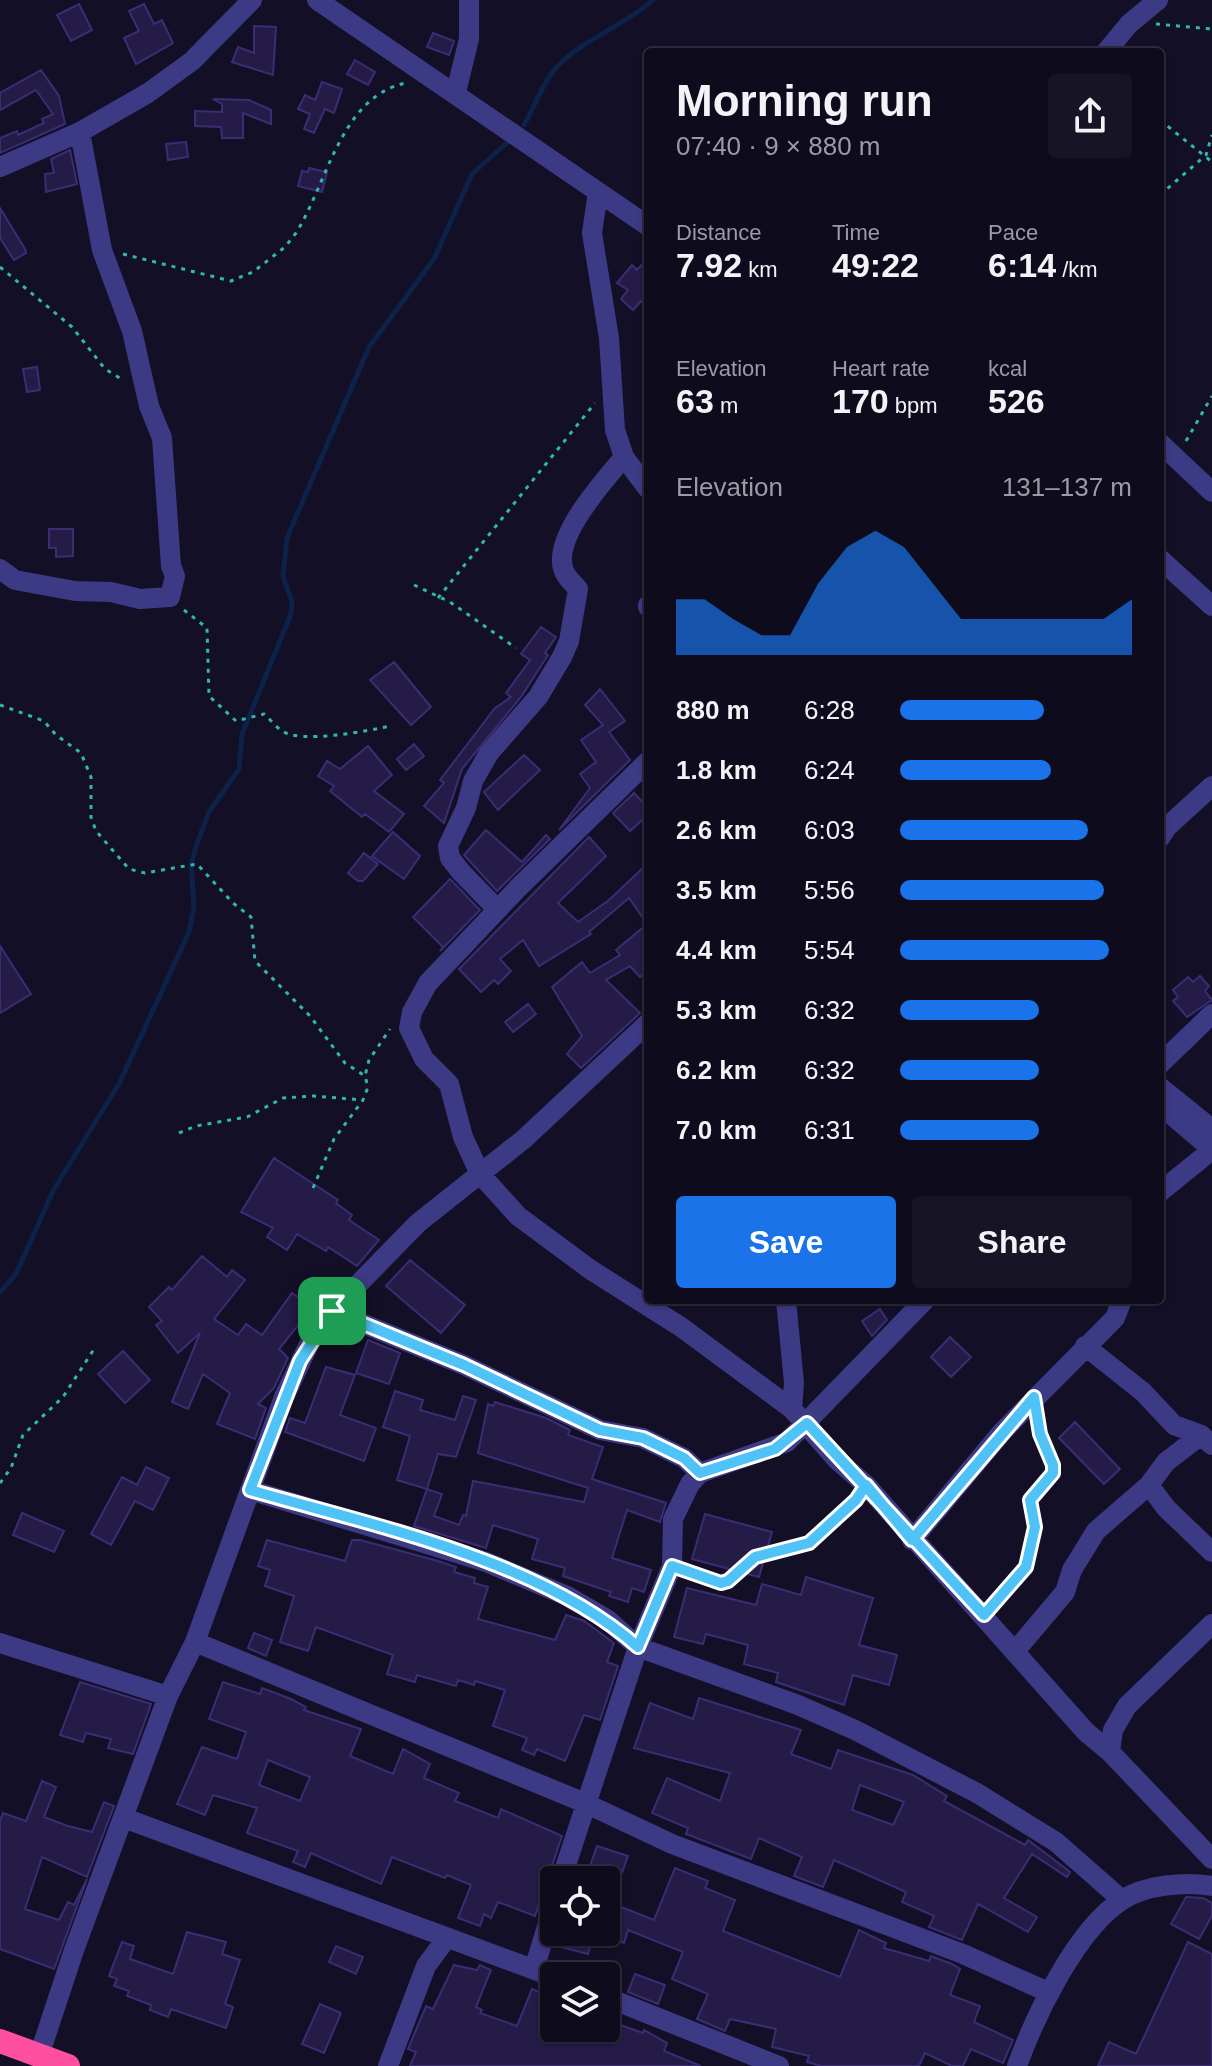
<!DOCTYPE html>
<meta charset="utf-8">
<style>
:root{--surface:#0e0b1c;--page:#171425;--text:#f1f3f6;--muted:#9b9ba3;--line:#2e2b3b;--accent:#1a73e8}
body{margin:0;font-family:Helvetica,sans-serif;background:var(--page);color:var(--text);height:100vh;display:flex;flex-direction:column;font-size:30px;white-space:nowrap}
*{box-sizing:border-box;margin:0}
p{font-size:26px;color:var(--muted)}
.icon{flex:none;width:44px;height:44px;fill:none;stroke:currentColor;stroke-width:2;stroke-linecap:round;stroke-linejoin:round}
.map{position:relative;flex:1;overflow:hidden}
.side{position:absolute;left:644px;top:48px;width:520px;height:1256px;display:flex;flex-direction:column;background:var(--surface);border-radius:8px;box-shadow:0 2px 6px #0004,0 0 0 2px var(--line)}
.side>*{flex:none}
.tools{position:absolute;left:540px;top:1866px;display:grid;gap:16px}
.tools a{display:grid;place-items:center;width:80px;height:80px;border-radius:8px;background:var(--surface);box-shadow:0 2px 6px #0004,0 0 0 2px var(--line);font-size:40px}
.pin{position:absolute;display:grid;place-items:center;width:68px;height:68px;color:#fff;margin:-34px;border-radius:16px;box-shadow:0 4px 12px #0006}
.round{display:grid;place-items:center;flex:none;width:84px;height:84px;border-radius:8px;background:var(--page)}
.headline{display:flex;align-items:center;justify-content:space-between;height:136px;padding:0 32px}
h1{font-size:44px;font-weight:600;line-height:60px}
.stats{display:grid;grid-template-columns:repeat(3,1fr);gap:12px;height:136px;padding:8px 32px}
.stats div{display:grid;align-content:center}
.stats b{font-size:34px;font-weight:600}
.stats small{font-size:22px;font-weight:400}
.stats p{font-size:22px}
.chart{height:224px;padding:16px 32px}
.chart p{display:flex;justify-content:space-between}
.chart svg{width:100%;height:144px;margin-top:8px;fill:var(--accent);opacity:.7}
.action{display:flex;gap:16px;margin-top:auto;padding:16px 32px}
.action a{flex:1;height:92px;border-radius:8px;background:var(--accent);color:#fff;font-size:32px;font-weight:600;line-height:92px;text-align:center}
.action a+a{background:var(--page);color:var(--text)}
ul{padding:0 32px;list-style:none;font-size:26px}
li{display:grid;grid-template-columns:128px 96px 1fr;align-items:center;height:60px}
li i{height:20px;border-radius:10px;background:var(--accent)}
.map>svg:first-child{display:block}
</style>
<div class="map">
<svg width="1212" height="2066" viewBox="0 0 1212 2066">
<rect width="100%" height="100%" fill="#130f26"/>
<g fill="none" stroke-linecap="round" stroke-linejoin="round">
<path stroke="#0c2248" stroke-width="5" d="M524,125C534,108 542,84 555,69C582,39 623,27 653,0
M0,1292L16,1274L54,1189L119,1084L189,932L194,907L191,864L199,838L209,812L239,769L242,734L291,614L292,601L283,577L287,538L369,347L434,259L472,174L510,140"/>
</g>
<path fill="#241b47" stroke="#3b2d73" stroke-width="2" fill-rule="evenodd" d="M79,4L92,30L71,41L57,15Z
M144,4L154,24L162,20L173,43L136,64L124,38L139,31L129,11Z
M254,26L276,27L273,75L232,62L238,47L254,53Z
M433,33L454,41L449,55L427,47Z
M355,60L375,72L368,85L347,74Z
M41,70L59,96L65,124L0,153V138L17,131L18,135L44,123L42,119L53,114L36,90L0,110V93Z
M322,82L342,89L334,113L325,109L314,133L304,129L310,114L298,109L305,95L315,100Z
M213,99L249,100L271,110V124L243,113V138H222L221,127L195,126V111L222,112V104Z
M186,142L188,157L168,160L166,144Z
M70,150L77,184L46,192L45,174L54,173L51,159Z
M309,168L327,172L322,192L298,186L302,171L308,172Z
M0,208L25,249L26,253L14,260L0,238Z
M648,258V307L641,301L633,310L621,299L628,290L617,283L632,265L637,270Z
M37,367L40,390L27,392L23,369Z
M49,529H73V556L56,557V548H49Z
M541,627L556,637L545,653L548,655L521,697L462,769L444,823L424,806L444,783L440,780L495,708L511,697L506,693L530,660L521,654Z
M394,662L431,707L411,725L370,680Z
M600,689L625,721L609,732L630,760L559,830L590,788L580,774L596,762L581,740L603,725L585,705Z
M414,744L424,756L406,770L397,759Z
M368,746L392,775L374,791L404,814L389,832L365,814L362,817L330,791L334,786L318,776L327,761L340,769Z
M524,755L540,770L498,810L484,792Z
M634,793L648,808V815L630,831L613,813Z
M486,830L522,862L546,835L550,839L497,891L464,855Z
M393,832L420,856L404,879L372,856Z
M589,837L606,856L558,903L578,922L609,900L648,863V970L640,977L630,966L606,980L640,1013L581,1068L567,1054L582,1036L552,987L582,962L590,973L620,955L616,950L647,924L629,898L589,932L591,934L539,966L523,940L500,959L511,971L498,984L494,980L481,992L459,969Z
M364,853L378,864L363,881H358L348,873Z
M450,879L480,910L440,951L443,947L413,917Z
M0,946L31,994L0,1013Z
M1200,976L1209,986L1205,991L1212,1000L1187,1017L1173,1001L1178,997L1173,990L1188,977L1193,982Z
M528,1004L536,1014L513,1032L505,1022Z
M274,1158L338,1200L336,1203L352,1215L349,1220L379,1240L357,1266L328,1247L326,1251L297,1234L287,1250L267,1237L273,1228L241,1212Z
M202,1256L227,1277L232,1270L245,1280L214,1319L238,1335L246,1324L262,1335L292,1293L312,1308L279,1349L288,1358L274,1388L258,1404L266,1408L255,1439L217,1424L230,1393L203,1374L188,1409L172,1402L200,1333L178,1353L156,1325L162,1321L149,1307L169,1287L172,1290Z
M410,1260L465,1305L441,1333L386,1286Z
M880,1309L887,1320L872,1336L862,1321Z
M950,1337L971,1357L951,1377L931,1357Z
M368,1340L400,1353L389,1384L356,1373Z
M123,1351L150,1380L125,1403L98,1374Z
M326,1367L355,1375L340,1415L376,1428L364,1461L285,1432L290,1418L305,1423Z
M395,1391L423,1400L420,1410L455,1420L463,1396L476,1400L456,1457L438,1454L427,1489L397,1480L410,1436L383,1427Z
M495,1402L546,1418L570,1430L568,1435L603,1447L592,1479L666,1503L660,1522L627,1510L612,1558L651,1570L644,1592L632,1588L628,1602L609,1596L611,1592L563,1576L565,1568L532,1559L538,1539L493,1525L486,1548L414,1526L427,1489L442,1494L434,1516L459,1525L463,1515L466,1516L473,1481L584,1502L588,1488L478,1453L488,1404L493,1406Z
M1075,1422L1120,1469L1104,1484L1059,1438Z
M146,1467L169,1478L153,1510L135,1501L111,1545L91,1534L122,1477L137,1485Z
M22,1513L64,1531L54,1552L13,1535Z
M705,1514L772,1532L759,1577L692,1559Z
M267,1540L345,1561L352,1540H360L438,1561L456,1567L454,1572L475,1578L474,1583L488,1587L478,1619L555,1640L566,1615L584,1621L614,1643L607,1662L618,1666L600,1720L584,1715L565,1761L537,1749L534,1755L522,1750L527,1738L493,1726L505,1690L475,1681L474,1685L458,1680L456,1686L417,1675L415,1682L387,1674L393,1655L316,1627L308,1651L280,1642L294,1596L265,1586L270,1570L258,1566Z
M806,1577L873,1598L859,1645L897,1655L889,1685L853,1675L844,1705L776,1682L778,1673L744,1664L748,1645L706,1634L703,1644L674,1637L687,1588L756,1605L762,1584L801,1595Z
M254,1633L272,1640L266,1656L248,1648Z
M80,1682L151,1704L133,1754L108,1748L111,1739L86,1733L83,1742L60,1735Z
M223,1682L260,1694L262,1688L291,1699L306,1707L304,1710L361,1729L350,1756L393,1774L403,1749L430,1764L424,1778L459,1793L455,1801L498,1818L501,1809L562,1836L535,1916L498,1902L491,1918L484,1914L480,1926L458,1918L471,1885L447,1875L445,1878L392,1857L381,1884L311,1853L305,1867L293,1862L298,1851L247,1833L257,1808L213,1795L205,1815L177,1804L202,1747L237,1759L246,1732L209,1719ZM268,1760L310,1777L300,1801L259,1785Z
M699,1698L801,1730L791,1754L831,1769L838,1750L913,1775L947,1796L944,1801L1025,1845L1028,1840L1070,1872L1067,1877L1032,1854L1004,1898L1037,1917L1028,1932L978,1904L962,1940L929,1927L934,1916L902,1902L906,1892L834,1860L823,1887L794,1876L802,1857L759,1838L751,1859L686,1834L688,1828L652,1813L667,1778L720,1801L730,1773L634,1748L650,1703L693,1719ZM860,1785L904,1802L893,1825L852,1810Z
M42,1781L56,1787L44,1817L68,1826L92,1832L104,1802L114,1806L87,1877L42,1857L25,1909L59,1920L68,1902L74,1905L87,1879L54,1969L0,1949V1821L3,1813L26,1821Z
M597,1846L628,1856L611,1903L654,1920L675,1868L708,1881L705,1888L735,1900L723,1931L840,1977L859,1930L886,1943L884,1948L929,1961L931,1956L952,1964L960,1969L950,1995L980,2006L974,2022L1013,2040L1003,2063L971,2049L963,2066H952L925,2053L919,2066H821L807,2062L809,2056L772,2047L776,2029L730,2019L725,2031L697,2019L708,1994L672,1979L683,1952L628,1930L624,1943L606,1937V1880H585Z
M1186,1897L1203,1898L1212,1903V1916L1199,1939L1171,1924Z
M187,1932L226,1942L222,1954L240,1960L225,2004L233,2007L226,2028L171,2009L168,2017L150,2010L151,2005L127,1996L129,1991L114,1986L117,1979L109,1976L122,1942L134,1946L130,1959L173,1974Z
M561,1932H594L588,1954L557,1946Z
M1188,1942L1212,1954V2066H1098L1109,2042L1136,2054Z
M336,1946L363,1957L356,1974L329,1962Z
M454,1965L477,1970L480,1965L491,1970L476,2007L482,2010L480,2013L517,2026L532,1989L554,1998V2028H606V2020L643,2033L644,2030L667,2043L664,2051L701,2066H410L416,2052L408,2049L426,2006L433,2009Z
M635,1974L665,1985L658,2004L628,1992Z
M320,2004L341,2013L324,2053L302,2044Z"/>
<g fill="none" stroke-linecap="round" stroke-linejoin="round">
<path stroke="#2fb8b0" stroke-width="3" stroke-dasharray="4 6" stroke-linecap="butt" d="M1156,24L1212,29
M1160,120L1212,162
M1160,195L1206,155L1212,135
M123,254L231,281L253,272L285,247L296,233C327,184 341,96 406,83
M0,267L72,327L105,369L123,380
M1186,441L1212,396
M414,585L450,602L516,648
M438,598L595,403
M184,610L207,628L209,696L236,721L264,714C270,719 276,727 282,731C301,744 367,731 390,726
M0,705L44,721L56,735L81,753L91,777V817L96,831L129,869L145,873L197,864L233,903L251,917L255,961L310,1016L345,1063L365,1076
M179,1133L196,1126L247,1117L283,1098L313,1096L363,1100
M313,1188L334,1139L363,1100L368,1087L365,1076L369,1060L390,1029
M0,1483L11,1468L23,1435L63,1397L94,1349
M688,1572L721,1583L728,1581L755,1557L809,1543L855,1501
M994,1602L1026,1567L1035,1527L1030,1500L1053,1473L1037,1423"/>
<path stroke="#3d3a85" stroke-width="20" d="M317,0L648,226
M1106,52L1129,24L1158,0
M456,92L469,39V0
M0,167L80,132L148,93L192,61L252,0
M598,192L592,233L609,338L615,430L624,457L648,489
M1160,443L1212,492
M1160,559L1212,606
M0,569L15,580L75,591L111,592L140,599L170,597L175,576L171,566L162,438L149,406L132,331L102,250L80,132
M648,605V607
M648,761L518,888L428,983L412,1012L409,1028L424,1059L449,1084L463,1137L480,1174L518,1216L591,1270L681,1327L792,1409L837,1460L866,1485L1086,1732L1110,1752L1212,1859
M1160,838L1167,827L1212,786
M497,909L461,872L450,858L448,846L466,808L473,781L489,753L538,697L562,657L569,641L578,589C575,585 569,580 566,575C546,543 605,480 624,457
M1160,1064L1212,1014
M1160,1087L1212,1129
M1160,1105L1212,1149
M1160,1192L1212,1150
M786,1300L794,1383L792,1409
M332,1311L464,1365L600,1430L643,1438L684,1458L700,1473
M1085,1346L1143,1392L1174,1425L1201,1435L1212,1445
M1149,1485L1166,1508L1212,1552
M250,1490L486,1562L567,1596L608,1620L638,1647L798,1705L855,1730L977,1793L1056,1842L1122,1900
M912,1540L1002,1432L1115,1318L1122,1300
M195,1642L585,1803L672,1844L963,1954L1048,1992
M0,1643L168,1696
M1016,1650L1065,1592L1072,1570L1096,1531L1149,1485L1166,1462L1201,1435
M1110,1752L1113,1730L1127,1706L1212,1624
M124,1818L554,1977
M561,1880L638,1647L672,1566L673,1519L690,1484L700,1473L787,1442L925,1300
M534,1969L554,1904
M606,1997L779,2066
M39,2056L74,1950L168,1696L195,1642L284,1397L310,1342L332,1311L418,1223L524,1139L648,1023
M388,2066L426,1966L446,1939
M1017,2066C1035,2016 1076,1930 1122,1900C1145,1885 1185,1881 1212,1886"/>
<path stroke="#ff4fa3" stroke-width="24" d="M0,2041L68,2066"/>
</g>
<g fill="none" stroke-linecap="round" stroke-linejoin="round">
<defs>
<path id="route" d="M332,1311L300,1361L250,1490C374,1526 540,1560 638,1647L672,1566L721,1583L728,1581L755,1557L809,1543L856,1500L866,1485L912,1540L1034,1397L1040,1434L1053,1465V1473L1030,1500L1035,1527L1026,1567L984,1615L807,1423L775,1449L700,1473L684,1458L643,1438L600,1430L464,1365L332,1311"/>
</defs>
<use href="#route" stroke="#fff" stroke-width="16"/>
<use href="#route" stroke="#4fc3f7" stroke-width="10"/>
</g>
</svg>
<div class="tools">
<a><svg class="icon" aria-label="locate" viewBox="0 0 24 24"><circle cx="12" cy="12" r="6"/><path d="M12 2v4M12 18v4M2 12h4M18 12h4"/></svg></a>
<a><svg class="icon" aria-label="layers" viewBox="0 0 24 24"><path d="M12 4l9 5-9 5-9-5zM3 14l9 5 9-5"/></svg></a>
</div>
<div class="pin" style="left:332px;top:1311px;background:#1e9e55"><svg class="icon" aria-label="arrive" viewBox="0 0 24 24"><path d="M6 21V4h12l-3 4 3 4H6"/></svg></div>
<section class="side">
<div class="headline"><div><h1>Morning run</h1><p>07:40 · 9 × 880 m</p></div><a class="round"><svg class="icon" aria-label="share" viewBox="0 0 24 24"><path d="M12 15V3M7 8l5-5 5 5M5 13v7h14v-7"/></svg></a></div>
<div class="stats">
<div><p>Distance</p><b>7.92<small> km</small></b></div>
<div><p>Time</p><b>49:22</b></div>
<div><p>Pace</p><b>6:14<small> /km</small></b></div>
</div>
<div class="stats">
<div><p>Elevation</p><b>63<small> m</small></b></div>
<div><p>Heart rate</p><b>170<small> bpm</small></b></div>
<div><p>kcal</p><b>526</b></div>
</div>
<div class="chart"><p><span>Elevation</span>131–137 m</p>
<svg viewBox="0 0 160 44" preserveAspectRatio="none"><path d="M0 44V27L10 27L20 33L30 38L40 38L50 22L60 11L70 6L80 11L90 22L100 33L110 33L120 33L130 33L140 33L150 33L160 27V44z"/></svg>
</div>
<ul>
<li><b>880 m</b>6:28<i style="width:62%"></i></li>
<li><b>1.8 km</b>6:24<i style="width:65%"></i></li>
<li><b>2.6 km</b>6:03<i style="width:81%"></i></li>
<li><b>3.5 km</b>5:56<i style="width:88%"></i></li>
<li><b>4.4 km</b>5:54<i style="width:90%"></i></li>
<li><b>5.3 km</b>6:32<i style="width:60%"></i></li>
<li><b>6.2 km</b>6:32<i style="width:60%"></i></li>
<li><b>7.0 km</b>6:31<i style="width:60%"></i></li>
</ul>
<div class="action"><a>Save</a><a>Share</a></div>
</section>
</div>
